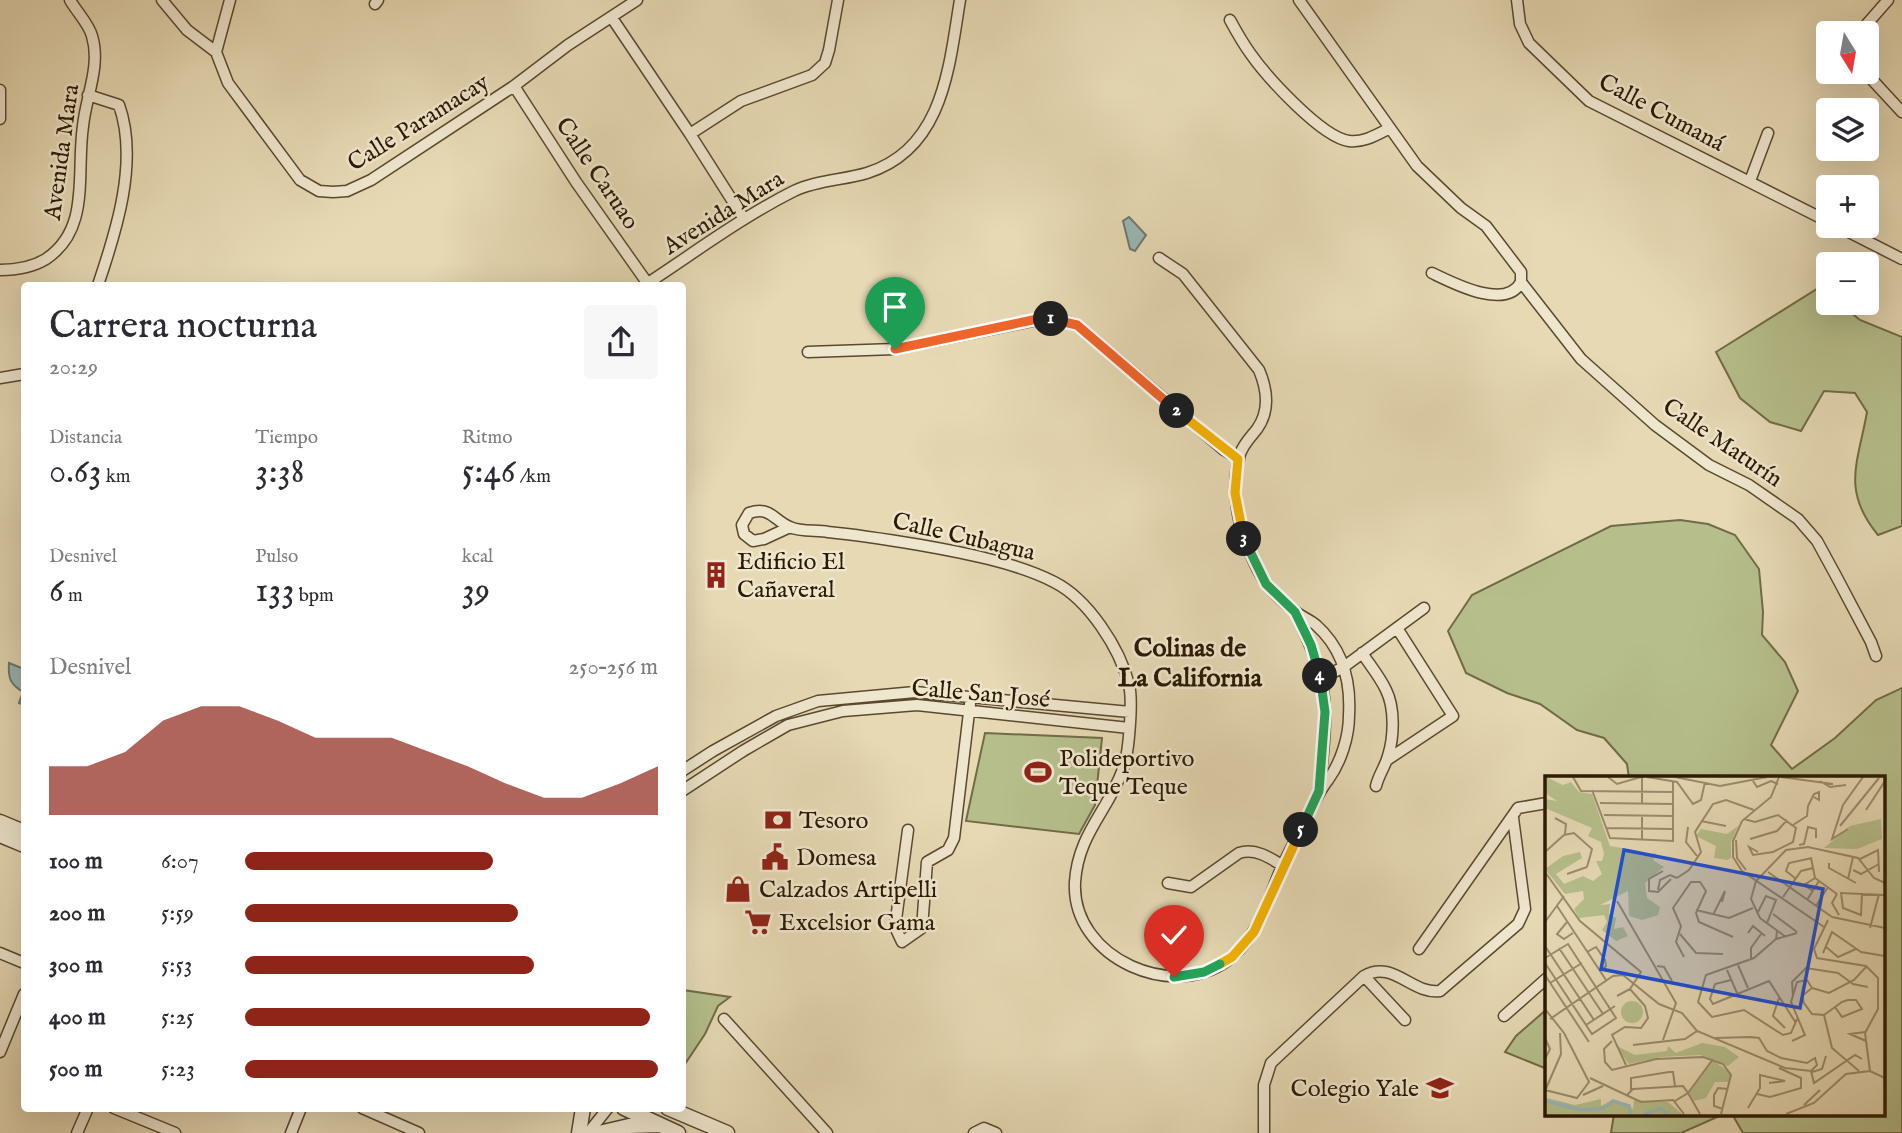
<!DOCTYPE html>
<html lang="es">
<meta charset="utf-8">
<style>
:root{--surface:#fff;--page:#f7f7f7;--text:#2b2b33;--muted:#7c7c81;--accent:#8f2418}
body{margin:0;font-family:"IM FELL English",serif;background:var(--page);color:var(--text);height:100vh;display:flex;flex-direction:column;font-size:26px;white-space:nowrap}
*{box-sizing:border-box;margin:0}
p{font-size:23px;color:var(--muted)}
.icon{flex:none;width:38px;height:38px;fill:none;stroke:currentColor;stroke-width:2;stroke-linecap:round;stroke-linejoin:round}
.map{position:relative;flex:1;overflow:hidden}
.drawer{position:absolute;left:21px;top:282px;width:665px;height:830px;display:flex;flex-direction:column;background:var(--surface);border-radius:7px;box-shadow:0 7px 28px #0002}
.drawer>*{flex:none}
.needle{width:46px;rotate:169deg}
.fabs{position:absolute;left:1816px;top:21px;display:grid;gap:14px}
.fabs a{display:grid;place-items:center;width:63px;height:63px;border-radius:7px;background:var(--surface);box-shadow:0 7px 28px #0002;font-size:35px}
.pin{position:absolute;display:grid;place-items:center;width:60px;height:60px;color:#fff;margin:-72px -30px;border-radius:50% 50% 50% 0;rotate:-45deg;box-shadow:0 0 7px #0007}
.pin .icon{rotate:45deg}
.km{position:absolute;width:35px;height:35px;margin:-18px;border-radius:50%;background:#222;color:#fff;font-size:19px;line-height:35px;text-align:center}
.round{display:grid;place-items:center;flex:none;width:74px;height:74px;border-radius:7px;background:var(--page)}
.head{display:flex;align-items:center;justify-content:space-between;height:119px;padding:0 28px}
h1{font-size:38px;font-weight:600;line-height:52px}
.figures{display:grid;grid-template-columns:repeat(3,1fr);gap:10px;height:119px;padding:7px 28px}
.figures div{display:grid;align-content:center}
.figures b{font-size:35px;font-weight:600}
.figures small{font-size:19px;font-weight:400}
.figures p{font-size:19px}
.chart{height:196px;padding:14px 28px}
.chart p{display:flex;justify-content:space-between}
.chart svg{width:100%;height:126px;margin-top:7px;fill:var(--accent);opacity:.7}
ul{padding:0 28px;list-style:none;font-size:23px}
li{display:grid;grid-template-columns:112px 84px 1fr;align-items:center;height:52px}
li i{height:18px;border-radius:9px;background:var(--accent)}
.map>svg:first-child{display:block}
</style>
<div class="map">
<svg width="1902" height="1133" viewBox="0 0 1902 1133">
<rect width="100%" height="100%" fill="#e6d9b4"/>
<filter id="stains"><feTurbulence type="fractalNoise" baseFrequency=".00286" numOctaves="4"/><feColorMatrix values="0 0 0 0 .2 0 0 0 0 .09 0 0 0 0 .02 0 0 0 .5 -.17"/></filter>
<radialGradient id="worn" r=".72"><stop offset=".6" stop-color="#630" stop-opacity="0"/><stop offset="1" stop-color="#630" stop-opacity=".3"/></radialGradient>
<path fill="#b6bf8c" stroke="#706c47" stroke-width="2" d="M1820,287L1829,294V303H1839L1860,320L1902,337V526L1878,535C1841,490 1858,463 1867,412L1855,393L1824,391L1801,431L1770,422L1740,398L1716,352Z
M1680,520L1708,524L1735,535L1759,569L1763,612L1762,635L1785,662L1798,691L1771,745L1792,769L1835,738L1876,700L1902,688V1133H1743L1732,1114H1883V778H1629L1627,764L1604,738L1577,730L1540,704L1507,693L1466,673L1448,631L1472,595L1611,526Z
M985,733L1102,738L1095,805L1079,834L966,821Z
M683,990L730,997L718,1006L705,1034L683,1067Z
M1547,1009V1069L1505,1052L1516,1036Z
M1614,1114H1724L1681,1133H1611Z"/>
<path fill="#9ab8b7" stroke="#6e786f" stroke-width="2" d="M1129,217L1146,235L1135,251L1130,249L1123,221Z
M9,663L24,669V705L19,703L23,692C10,684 8,678 9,663Z"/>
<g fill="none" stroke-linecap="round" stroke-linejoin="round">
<defs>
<path id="minor" d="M162,0L187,30L216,52L228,83L300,180L319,191L333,192L347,191L371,180L514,86L568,45L637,0
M1299,0L1417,166L1461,208L1486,226L1521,272V282L1581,359L1655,425L1709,465L1749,485L1798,519L1817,541L1835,574L1871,642L1876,656
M1517,0L1520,24L1529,43L1589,101L1829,222
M375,4L378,0
M612,18L690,134L744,219
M1230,20C1236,31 1242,42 1250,53C1266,76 1321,137 1349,141C1364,143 1378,134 1390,128
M1859,33L1888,0
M216,52L230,0
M1865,72L1902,112
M514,86L576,182L648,284
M0,90V119
M88,95L119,105C139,161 116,232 98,285
M690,134L741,101L812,75L825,63L829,50L838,0
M1750,181L1768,133
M1837,226L1902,259
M0,270C16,270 33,267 46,259C91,229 76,174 83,126C86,96 101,66 92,36C89,24 76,11 70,0
M1432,273C1453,283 1506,311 1521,282
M645,285C694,253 742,217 794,191C817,180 844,180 867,173C944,149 949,66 960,0
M808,352L895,349L1042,319L1059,320L1077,325L1224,450L1239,459
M0,378L24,374
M790,527L764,539L753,541L744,534L742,525L749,513C771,506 773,520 790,527C800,532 817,530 828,532C859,535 890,540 920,545C960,552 1018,563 1054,582C1088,599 1120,648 1129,685C1133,700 1129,754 1123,769C1108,811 1078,834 1075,882C1071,959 1177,1005 1233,956C1257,935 1267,904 1278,876C1285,859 1294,843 1302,827C1310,811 1317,794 1328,780C1341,762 1349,737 1349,715C1351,680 1343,649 1316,625C1310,620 1302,617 1296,612C1286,605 1276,595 1268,586C1259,575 1252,558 1247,545C1236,518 1231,482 1240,454C1244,443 1250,438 1257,429C1270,411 1267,389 1259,370L1183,274L1159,258
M1295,612C1305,634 1316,656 1321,679C1329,715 1323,753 1319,789
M1362,653C1370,665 1380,677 1386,690C1395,708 1394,737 1388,756C1385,767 1379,774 1376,786
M1321,679L1345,666L1424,608
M1387,760L1453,716L1397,628
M682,771L713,751L776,716L818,701L915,692L1130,712
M682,791L743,751L788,725L843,711L917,705L1129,728
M908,830L895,927L902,942L922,928L927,862L948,850L954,838L970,704
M1168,883L1191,887L1239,853C1255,848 1269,857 1283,866
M1419,949L1518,808L1547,803
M0,953L24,963
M1364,976L1405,1020
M1504,1016L1547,978
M724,1019L827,1133
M0,1052L24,994
M114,1108L175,1133
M362,1108L419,1133
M77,1133L88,1108
M291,1133L301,1108
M588,1133L608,1108
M974,1133L984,1128L996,1133
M1264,1133V1085L1271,1063L1364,976C1393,959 1412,995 1440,991L1518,924L1525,909L1513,818"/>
<path id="tertiary" d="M0,822L24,832
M0,835L24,845
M624,1108L678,1133
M668,1108L727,1133
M579,1133L583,1108
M599,1133L629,1126L659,1125"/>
</defs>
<use href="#minor" stroke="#5a492e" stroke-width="13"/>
<use href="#tertiary" stroke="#5a492e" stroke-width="17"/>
<use href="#minor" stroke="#efe6ce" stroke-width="10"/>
<use href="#tertiary" stroke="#efe6ce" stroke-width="14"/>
</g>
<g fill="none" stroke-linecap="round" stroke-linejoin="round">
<defs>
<path id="split-1" d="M895,349L1042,318L1051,319"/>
<path id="split-2" d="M1051,319L1077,325L1177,411"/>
<path id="split-3" d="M1177,411L1238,459L1235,493L1244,539"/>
<path id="split-4" d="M1244,539L1266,584L1295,612L1311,645L1320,676"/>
<path id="split-5" d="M1301,830L1319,791L1325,712L1320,676"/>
<path id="split-6" d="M1220,964L1232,957L1254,932L1301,830"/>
<path id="split-7" d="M1174,977L1204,972L1220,964"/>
</defs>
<use href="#split-1" stroke="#fff" stroke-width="14"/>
<use href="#split-2" stroke="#fff" stroke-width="14"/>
<use href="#split-3" stroke="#fff" stroke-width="14"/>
<use href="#split-4" stroke="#fff" stroke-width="14"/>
<use href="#split-5" stroke="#fff" stroke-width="14"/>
<use href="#split-6" stroke="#fff" stroke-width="14"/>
<use href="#split-7" stroke="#fff" stroke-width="14"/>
<use href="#split-1" stroke="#f0652b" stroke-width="9"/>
<use href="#split-2" stroke="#f0652b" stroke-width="9"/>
<use href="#split-3" stroke="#f5b400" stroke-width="9"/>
<use href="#split-4" stroke="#22a559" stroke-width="9"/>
<use href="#split-5" stroke="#22a559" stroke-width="9"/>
<use href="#split-6" stroke="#f5b400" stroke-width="9"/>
<use href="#split-7" stroke="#22a559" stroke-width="9"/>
</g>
<defs>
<symbol id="building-bare" viewBox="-9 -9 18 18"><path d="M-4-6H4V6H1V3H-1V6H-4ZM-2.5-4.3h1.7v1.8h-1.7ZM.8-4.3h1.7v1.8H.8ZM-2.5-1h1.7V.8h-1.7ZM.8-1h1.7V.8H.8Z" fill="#8f2418" stroke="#efe6ce" stroke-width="2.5" paint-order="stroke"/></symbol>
<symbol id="stadium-bare" viewBox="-9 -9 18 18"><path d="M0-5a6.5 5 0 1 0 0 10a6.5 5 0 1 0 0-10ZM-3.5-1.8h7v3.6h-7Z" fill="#8f2418" stroke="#efe6ce" stroke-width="2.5" paint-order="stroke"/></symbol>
<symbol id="bank-bare" viewBox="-9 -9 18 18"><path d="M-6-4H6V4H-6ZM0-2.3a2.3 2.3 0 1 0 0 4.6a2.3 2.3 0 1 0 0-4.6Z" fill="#8f2418" stroke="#efe6ce" stroke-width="2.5" paint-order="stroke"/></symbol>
<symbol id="civic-bare" viewBox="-9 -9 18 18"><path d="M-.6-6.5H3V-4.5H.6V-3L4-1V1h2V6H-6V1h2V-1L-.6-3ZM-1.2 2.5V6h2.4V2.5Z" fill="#8f2418" stroke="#efe6ce" stroke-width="2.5" paint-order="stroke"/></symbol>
<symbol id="shop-bare" viewBox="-9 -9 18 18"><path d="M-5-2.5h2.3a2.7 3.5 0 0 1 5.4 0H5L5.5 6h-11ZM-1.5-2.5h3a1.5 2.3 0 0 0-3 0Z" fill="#8f2418" stroke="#efe6ce" stroke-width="2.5" paint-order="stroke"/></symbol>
<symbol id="supermarket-bare" viewBox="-9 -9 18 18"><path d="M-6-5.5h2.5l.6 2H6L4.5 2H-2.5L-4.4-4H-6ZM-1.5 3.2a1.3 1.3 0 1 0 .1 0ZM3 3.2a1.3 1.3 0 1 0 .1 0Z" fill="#8f2418" stroke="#efe6ce" stroke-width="2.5" paint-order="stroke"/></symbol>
<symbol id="school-bare" viewBox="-9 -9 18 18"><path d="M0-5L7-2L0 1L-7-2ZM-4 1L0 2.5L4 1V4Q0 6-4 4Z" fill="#8f2418" stroke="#efe6ce" stroke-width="2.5" paint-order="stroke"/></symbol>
</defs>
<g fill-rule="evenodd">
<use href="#building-bare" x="697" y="556" width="38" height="38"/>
<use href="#stadium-bare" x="1019" y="753" width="38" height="38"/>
<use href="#bank-bare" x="759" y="801" width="38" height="38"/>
<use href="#civic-bare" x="756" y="838" width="38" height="38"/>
<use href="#shop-bare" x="719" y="870" width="38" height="38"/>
<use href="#supermarket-bare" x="739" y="903" width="38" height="38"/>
<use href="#school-bare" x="1421" y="1069" width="38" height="38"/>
</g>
<g text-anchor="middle" stroke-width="5" stroke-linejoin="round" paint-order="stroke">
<g font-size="24" fill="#2b1902" stroke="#efe6ce">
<text transform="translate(1662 112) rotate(28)" y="8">Calle Cumaná</text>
<text transform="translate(418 122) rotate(-32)" y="8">Calle Paramacay</text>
<text transform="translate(61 152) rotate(-82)" y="8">Avenida Mara</text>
<text transform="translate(598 173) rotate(56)" y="8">Calle Caruao</text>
<text transform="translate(723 212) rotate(-32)" y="8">Avenida Mara</text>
<text transform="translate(1723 442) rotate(34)" y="8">Calle Maturín</text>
<text transform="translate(964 536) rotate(13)" y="8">Calle Cubagua</text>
<text transform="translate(981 693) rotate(5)" y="8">Calle San José</text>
</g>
<g font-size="24" fill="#2b1902" stroke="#efe6ce" text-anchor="start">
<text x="737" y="569">Edificio El<tspan x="737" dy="28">Cañaveral</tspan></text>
<text x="1059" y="766">Polideportivo<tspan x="1059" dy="28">Teque Teque</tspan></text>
<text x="799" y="828">Tesoro</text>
<text x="796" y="865">Domesa</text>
<text x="759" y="897">Calzados Artipelli</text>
<text x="779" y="930">Excelsior Gama</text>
<text x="1419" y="1096" text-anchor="end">Colegio Yale</text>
</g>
<g font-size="26" font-weight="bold" fill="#2b1902" stroke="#efe6ce">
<text x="1190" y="656">Colinas de<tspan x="1190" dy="30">La California</tspan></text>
</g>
</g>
<g transform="translate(1545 776)">
<rect width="340" height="340" fill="#e6d9b4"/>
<path d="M1,1L18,9L26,6L34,16L47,18L65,70L95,75L97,80L111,77L108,84L119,91L100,107L102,122L115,131L113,139L97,144L84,140L83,115L55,129L65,128L64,138L71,142L69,153L78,151L83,160L71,165L57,154L62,146L59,139L34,142L29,133L39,123L38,115L20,118L0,93L18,80L35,76L37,82L11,98L19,108L38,100L48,105L57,98L51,85H57L59,78L56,66L43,60L47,52L0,32V23L12,25L0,17ZM336,43L337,63L312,73L279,72L305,50ZM193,50L186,66V82L182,84L169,82L171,70L151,60L156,53L182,58ZM76 236a11 11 0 1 1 22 0a11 11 0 1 1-22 0ZM157,267L180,271L194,281L183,290L155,279L116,281L84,288L70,269L90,279L122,275L123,270L131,277ZM167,284L186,297L183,306H170L161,322L149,325L144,317ZM2,322L30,329L56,323V330L67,324L88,333L89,324L123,326L137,338H1Z" fill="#b6bf8c"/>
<path fill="none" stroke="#9ab8b7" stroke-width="3.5" d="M1,325L36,334L59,332L68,325L84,330L86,338M99,338L115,333L123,338"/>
<path fill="none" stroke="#9b8c6d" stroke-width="2" d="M28,1L36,15L128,16M63,1L72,8L96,1M102,1L132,6L148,28L156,24L160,6M130,1L175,10L222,1M234,1L226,21L197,45L188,65V81L197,95L279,151M236,1L288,8M208,5L212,11L226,5L233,8M275,5L285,11L301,9M47,14L65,62L128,65V5M55,27L128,28M97,28V1M321,34L340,5M59,39L128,40M97,39V64M10,42L21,48L20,58M199,43L210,46L233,39L251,52L248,66L228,76L208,79L204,71L213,76M156,45L181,50M248,49L262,40L263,30L269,18L274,16V24L269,21M295,50L334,2M143,51L141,66L152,80M61,52L128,53M303,53L287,63L298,29L318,1M205,63L232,55L242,44M191,64L192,82L201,94M254,69L259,68L263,51L271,53V62M0,76L19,59L29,57L47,73L42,91M266,82L270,102L292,118M315,83L333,74L334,96M284,87V92L311,107M308,94L316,98L334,88M118,95L104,103V115L113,116L126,103M0,96L35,145L96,196L85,213L72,220M223,96L287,141M22,98L42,91M132,102L144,94L156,76L150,56L168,28L181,24L209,34M251,103L241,95L244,87L267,82M303,103L308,81M113,114L115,104L125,99L132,102M268,115L259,109L270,102M295,117L340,119M296,117L298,132L316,139L317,117M292,118L287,127L294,139M238,121L256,95L268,92M262,124L274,105M72,125L131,227L118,264M12,130L61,204M271,130L283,111M151,134L184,142L208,132M212,138L221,120L231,124L222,147M228,138L252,156M168,139L180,115L177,126M287,141L340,152M283,144L269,173L272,182L321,190L333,202V233L320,257L325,295M0,146L19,120M22,146L12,158L19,163L28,157M325,152L334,118M232,155L231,163L209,182L161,199L153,226L167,241L199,234L238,259L246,257L252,243M203,157L208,150L220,160M135,158L151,177L178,178M241,161L215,142L206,123L211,105L241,74L263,71L313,82L329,102L340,107M231,163L252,157M0,170L49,244M280,170L293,181L311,173M14,172L58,238M42,176L51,171L60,184L61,190L55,195M278,177L287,156L316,176L340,180M139,181L131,166L136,150L128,132L146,106H155L161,115L151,137L154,146L188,161M0,182L23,168L71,242L47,258L0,187M206,183V172L216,158M193,189L203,212M112,190L119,191L127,205M182,194L192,217M0,199L44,266M186,204L170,208L165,223L168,228L224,205L251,247M5,207L37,187M267,212L257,220L259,227L267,238L279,239L287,272L314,295M267,212L284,217L309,204L322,190M248,220L247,206L261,192L293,197L308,208L323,211M234,222L228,240L240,252M0,233L19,257L44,306L32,322L0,314M279,239L290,231L297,226L303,224H311L317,233L297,241L290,231M5,243L68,200L78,199L114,228L137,237L152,255L240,292L266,295M41,249L70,230M320,256L305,258L321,265M0,262L5,273L0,283M170,262L205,261L214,262L222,275L236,282L262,287L270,282L272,289L266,295M67,265L59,273L60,286L67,294L111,283L158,281L178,288L186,299L176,338M247,265L260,259L246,226L252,206L262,204L267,212M88,269L140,263L152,255M81,289L67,259L80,251L96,252L103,242L100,230L85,213M266,295L269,307L310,279L317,283M267,296L277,293L281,280M45,302L96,326L128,324L139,338M86,314V302L124,296H128L130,310M0,315L16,278L15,257M212,318L225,321L256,312V302L234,292M38,319L58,310M82,319L88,313L138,310L143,317L130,325M259,329L275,314M203,332L215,312V299L240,305L224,307M178,333L169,330V319L173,312L183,313M155,338L143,317L168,283M241,338L269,327L301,298L325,295L340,302"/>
<path fill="#1d4ed8" fill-opacity="0.15" stroke="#1d4ed8" stroke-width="3.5" d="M79,74L278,113L255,232L56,193Z"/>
<rect width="340" height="340" fill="none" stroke="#2b1902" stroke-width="3.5"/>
</g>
<rect width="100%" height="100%" filter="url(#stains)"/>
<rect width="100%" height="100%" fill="url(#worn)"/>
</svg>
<div class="fabs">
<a><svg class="needle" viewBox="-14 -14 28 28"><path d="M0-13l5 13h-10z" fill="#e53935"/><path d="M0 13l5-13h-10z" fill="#7c7c81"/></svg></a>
<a><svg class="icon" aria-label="layers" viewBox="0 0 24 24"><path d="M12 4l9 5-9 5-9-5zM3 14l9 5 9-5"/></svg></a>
<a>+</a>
<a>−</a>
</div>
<div class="pin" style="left:895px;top:349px;background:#1e9e55"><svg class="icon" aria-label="arrive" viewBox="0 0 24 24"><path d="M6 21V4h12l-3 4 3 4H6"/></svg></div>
<div class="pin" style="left:1174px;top:977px;background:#d93025"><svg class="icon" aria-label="check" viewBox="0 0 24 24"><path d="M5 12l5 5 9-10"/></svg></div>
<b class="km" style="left:1051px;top:319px">1</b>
<b class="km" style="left:1177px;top:411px">2</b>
<b class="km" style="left:1244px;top:539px">3</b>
<b class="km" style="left:1320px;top:676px">4</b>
<b class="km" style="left:1301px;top:830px">5</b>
<section class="drawer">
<div class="head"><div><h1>Carrera nocturna</h1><p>20:29</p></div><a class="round"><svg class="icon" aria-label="share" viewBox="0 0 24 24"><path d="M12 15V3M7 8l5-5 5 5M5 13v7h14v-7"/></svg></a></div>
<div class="figures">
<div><p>Distancia</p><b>0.63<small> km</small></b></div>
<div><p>Tiempo</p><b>3:38</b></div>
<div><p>Ritmo</p><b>5:46<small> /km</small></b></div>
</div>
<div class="figures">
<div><p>Desnivel</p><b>6<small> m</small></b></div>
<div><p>Pulso</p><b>133<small> bpm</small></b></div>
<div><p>kcal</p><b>39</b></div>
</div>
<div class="chart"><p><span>Desnivel</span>250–256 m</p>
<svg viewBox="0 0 160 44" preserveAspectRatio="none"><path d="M0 44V27L10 27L20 22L30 11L40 6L50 6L60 11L70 17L80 17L90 17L100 22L110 27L120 33L130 38L140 38L150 33L160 27V44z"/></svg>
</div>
<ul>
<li><b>100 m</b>6:07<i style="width:60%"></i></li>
<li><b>200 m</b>5:59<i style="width:66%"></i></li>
<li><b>300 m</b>5:53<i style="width:70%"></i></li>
<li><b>400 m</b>5:25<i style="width:98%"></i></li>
<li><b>500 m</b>5:23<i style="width:100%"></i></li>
</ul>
</section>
</div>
